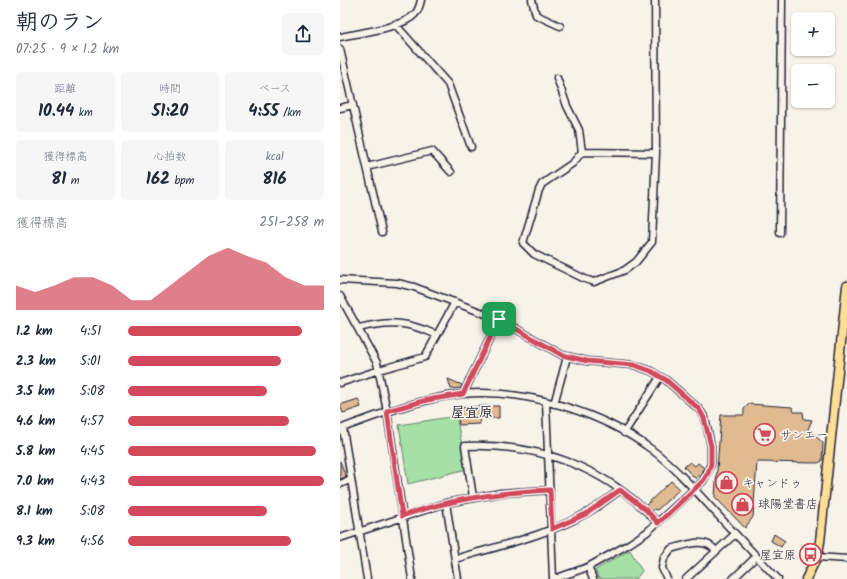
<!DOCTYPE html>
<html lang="ja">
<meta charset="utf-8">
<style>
:root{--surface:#fff;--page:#f6f6f7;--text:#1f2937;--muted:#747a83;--accent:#d1495b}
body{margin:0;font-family:Kalam,"Klee One",sans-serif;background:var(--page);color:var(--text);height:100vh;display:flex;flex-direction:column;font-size:15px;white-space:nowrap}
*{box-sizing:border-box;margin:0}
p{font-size:13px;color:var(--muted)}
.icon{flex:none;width:22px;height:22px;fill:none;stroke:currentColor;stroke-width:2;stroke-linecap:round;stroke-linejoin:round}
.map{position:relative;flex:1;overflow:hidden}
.side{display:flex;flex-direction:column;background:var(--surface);width:340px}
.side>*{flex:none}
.fabs{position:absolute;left:451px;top:12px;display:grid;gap:8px}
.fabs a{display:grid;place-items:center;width:44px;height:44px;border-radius:6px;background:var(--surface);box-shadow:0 1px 3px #0004;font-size:20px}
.pin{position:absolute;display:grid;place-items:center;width:34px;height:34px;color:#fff;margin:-17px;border-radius:8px;box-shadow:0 2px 6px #0006}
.round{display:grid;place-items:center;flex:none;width:42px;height:42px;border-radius:6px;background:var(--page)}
.summary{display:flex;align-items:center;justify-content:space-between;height:68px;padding:0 16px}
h1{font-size:22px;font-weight:700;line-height:30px}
.figures{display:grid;grid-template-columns:repeat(3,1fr);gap:6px;height:68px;padding:4px 16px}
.figures div{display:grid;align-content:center;border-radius:6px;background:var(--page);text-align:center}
.figures b{font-size:17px;font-weight:700}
.figures small{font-size:11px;font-weight:400}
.figures p{font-size:11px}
.chart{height:112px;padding:8px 16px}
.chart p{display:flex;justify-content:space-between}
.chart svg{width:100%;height:72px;margin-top:4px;fill:var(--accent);opacity:.7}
ul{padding:0 16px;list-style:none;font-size:13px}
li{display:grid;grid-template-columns:64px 48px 1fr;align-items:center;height:30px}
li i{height:10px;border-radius:5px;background:var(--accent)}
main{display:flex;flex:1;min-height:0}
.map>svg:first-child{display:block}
</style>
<main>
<section class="side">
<div class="summary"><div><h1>朝のラン</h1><p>07:25 · 9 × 1.2 km</p></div><a class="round"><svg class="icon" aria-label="share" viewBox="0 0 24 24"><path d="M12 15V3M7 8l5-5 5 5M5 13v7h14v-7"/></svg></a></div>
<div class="figures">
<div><p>距離</p><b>10.44<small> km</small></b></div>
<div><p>時間</p><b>51:20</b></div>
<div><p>ペース</p><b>4:55<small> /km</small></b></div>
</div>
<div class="figures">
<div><p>獲得標高</p><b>81<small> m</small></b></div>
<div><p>心拍数</p><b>162<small> bpm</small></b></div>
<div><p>kcal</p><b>816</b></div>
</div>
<div class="chart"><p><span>獲得標高</span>251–258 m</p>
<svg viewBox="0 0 160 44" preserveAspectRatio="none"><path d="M0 44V29L10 33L20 29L30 24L40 24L50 29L60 38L70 38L80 29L90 20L100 11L110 6L120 11L130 15L140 24L150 29L160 29V44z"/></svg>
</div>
<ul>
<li><b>1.2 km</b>4:51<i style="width:89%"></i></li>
<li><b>2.3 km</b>5:01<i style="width:78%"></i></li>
<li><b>3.5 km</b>5:08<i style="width:71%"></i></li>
<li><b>4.6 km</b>4:57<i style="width:82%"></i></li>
<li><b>5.8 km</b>4:45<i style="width:96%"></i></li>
<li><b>7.0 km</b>4:43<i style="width:100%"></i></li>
<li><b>8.1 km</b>5:08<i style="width:71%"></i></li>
<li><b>9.3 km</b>4:56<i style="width:83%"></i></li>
</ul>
</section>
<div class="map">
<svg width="507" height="579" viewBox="0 0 507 579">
<rect width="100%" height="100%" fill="#f7f3e8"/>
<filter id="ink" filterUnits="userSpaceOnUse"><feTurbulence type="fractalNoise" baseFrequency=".025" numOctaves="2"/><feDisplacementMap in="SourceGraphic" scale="8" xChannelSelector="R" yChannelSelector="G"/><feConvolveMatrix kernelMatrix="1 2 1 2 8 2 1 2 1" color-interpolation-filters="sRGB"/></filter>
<g filter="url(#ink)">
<path fill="#a5e0a6" stroke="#648170" d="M116,416L127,469L68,484L59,425Z
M290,550L302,571L296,579H259L255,570Z"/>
<path fill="#e0ba91" stroke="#22223b" d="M108,379L122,385L121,388L111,389Z
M18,399L21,407L3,413L0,405Z
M409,404L452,407L454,412H463L464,419L472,420L468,429L483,443L482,461L478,463L417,462L413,517L405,528L375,497L381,415H404V409Z
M141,406H159V418H139L140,424L119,425L117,408Z
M0,461L6,477L0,479Z
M350,462L355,466L358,463L364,468L356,479L344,467Z
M331,481L340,489L317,510L314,509L312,511L306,505Z
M434,534L445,541L441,547L431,541Z"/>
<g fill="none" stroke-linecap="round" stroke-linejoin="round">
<defs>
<path id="minor" d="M192,0L196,15L220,26
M55,24L108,84L131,147
M0,37C18,33 63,28 75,14C79,10 80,5 81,0
M0,49L42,232
M217,78L227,106L239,130L242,152L233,163L202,184L199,190L183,243L194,254L245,279L254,282L285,270L296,262L312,242L316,153L315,0
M0,108L13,105
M242,152L316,153
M27,167L92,151L111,172
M440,233L442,0
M0,280L57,283L74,287L159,319L222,355L247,361L294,365L311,371L326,380L359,409L365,418L371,446V464L363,481L307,532L289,544L248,567L214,579
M0,296L37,363L47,411L72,579
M19,328C51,320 68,322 97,335
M0,383L39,370L85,357L115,302
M123,394L159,319
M206,402L213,579
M214,404L227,357
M3,428L27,579
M0,429C40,414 79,399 122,394C184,388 261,412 311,449C335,467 355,490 376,513C396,535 417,557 438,579
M284,433L320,377
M0,484L10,480
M133,497L125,446C199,443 266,467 318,523
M106,503L118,579
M0,538L106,503L161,493L210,490
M477,557L507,559
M115,559C158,546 205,536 245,514C258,507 269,498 280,490
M248,567L253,579
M327,579L322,568L324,558L331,549C346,545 365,536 376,551
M346,579L395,534
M393,579L416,557"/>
<path id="major" d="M466,579L477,557L480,542L507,286"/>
</defs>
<use href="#minor" stroke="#22223b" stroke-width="9"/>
<use href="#major" stroke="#22223b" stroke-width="11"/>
<use href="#minor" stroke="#f7f3e8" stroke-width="6"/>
<use href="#major" stroke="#fdde96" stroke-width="8"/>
</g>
</g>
<g fill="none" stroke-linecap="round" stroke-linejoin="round" filter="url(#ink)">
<defs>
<path id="route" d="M159,319L222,355L247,361L294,365L311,371L326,380L359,409L364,418L371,446V464L368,473L363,481L318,523L306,510L280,490L246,514L212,529L210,490C159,492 111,499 62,516L47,411L87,400L123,394Z"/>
</defs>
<use href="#route" stroke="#fff" stroke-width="8"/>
<use href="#route" stroke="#d1495b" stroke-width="5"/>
</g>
<defs>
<symbol id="supermarket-ring" viewBox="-11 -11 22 22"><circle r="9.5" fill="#f7f3e8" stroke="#d1495b" stroke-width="1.5"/><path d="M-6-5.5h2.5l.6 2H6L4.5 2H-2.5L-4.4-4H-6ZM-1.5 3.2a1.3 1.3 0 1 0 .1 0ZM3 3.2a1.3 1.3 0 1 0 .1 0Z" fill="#d1495b"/></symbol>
<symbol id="shop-ring" viewBox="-11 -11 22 22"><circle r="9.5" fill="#f7f3e8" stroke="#d1495b" stroke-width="1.5"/><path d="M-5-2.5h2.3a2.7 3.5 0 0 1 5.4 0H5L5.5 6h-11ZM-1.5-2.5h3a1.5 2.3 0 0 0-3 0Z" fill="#d1495b"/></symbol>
<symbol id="bus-ring" viewBox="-11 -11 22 22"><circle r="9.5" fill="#f7f3e8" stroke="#d1495b" stroke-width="1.5"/><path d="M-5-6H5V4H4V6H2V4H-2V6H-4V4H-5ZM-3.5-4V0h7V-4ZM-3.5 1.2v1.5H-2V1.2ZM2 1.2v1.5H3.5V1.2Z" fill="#d1495b"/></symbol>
</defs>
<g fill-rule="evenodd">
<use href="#supermarket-ring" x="412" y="422" width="25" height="25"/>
<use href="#shop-ring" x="374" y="470" width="25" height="25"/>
<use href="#shop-ring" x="390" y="492" width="25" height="25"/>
<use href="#bus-ring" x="458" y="542" width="25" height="25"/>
</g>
<g text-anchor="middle" stroke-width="3.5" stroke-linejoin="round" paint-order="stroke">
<g font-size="12" fill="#22223b" stroke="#f7f3e8" text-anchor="start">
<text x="440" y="439">サンエー</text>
<text x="402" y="487">キャンドゥ</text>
<text x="418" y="508">球陽堂書店</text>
<text x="456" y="559" text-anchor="end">屋宜原</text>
</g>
<g font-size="14" font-weight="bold" fill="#22223b" stroke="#f7f3e8">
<text x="132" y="417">屋宜原</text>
</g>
</g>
</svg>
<div class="fabs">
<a>+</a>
<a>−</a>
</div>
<div class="pin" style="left:159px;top:319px;background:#1e9e55"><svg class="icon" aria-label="arrive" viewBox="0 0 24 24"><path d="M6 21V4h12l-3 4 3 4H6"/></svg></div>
</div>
</main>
